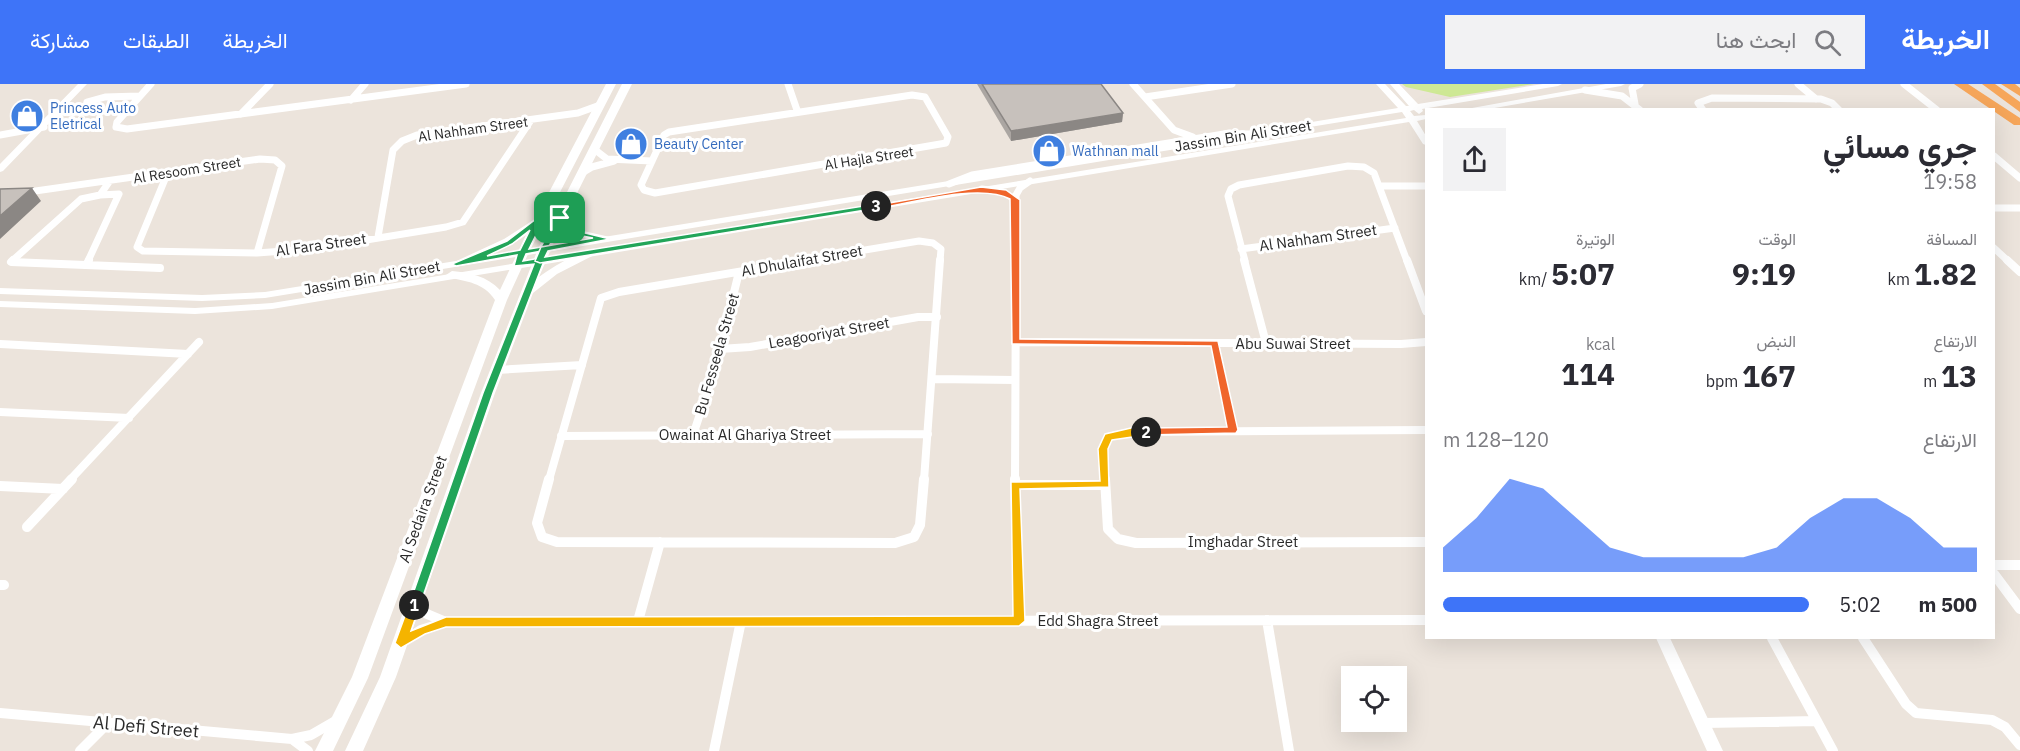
<!DOCTYPE html>
<html lang="ar">
<meta charset="utf-8">
<style>
:root{--surface:#fff;--page:#f2f2f3;--text:#2b2b33;--muted:#7c7c81;--accent:#3e74f8}
body{margin:0;font-family:"IBM Plex Sans",Vazirmatn,sans-serif;background:var(--page);color:var(--text);direction:rtl;height:100vh;display:flex;flex-direction:column;font-size:22px;white-space:nowrap}
*{box-sizing:border-box;margin:0}
p{font-size:20px;color:var(--muted)}
.icon{flex:none;width:33px;height:33px;fill:none;stroke:currentColor;stroke-width:2;stroke-linecap:round;stroke-linejoin:round}
.map{position:relative;flex:1;overflow:hidden;direction:ltr}
.side{position:absolute;left:1425px;top:24px;width:570px;height:531px;display:flex;flex-direction:column;background:var(--surface);border-radius:0px;box-shadow:0 6px 24px #0002;direction:rtl}
.side>*{flex:none}
.buttons{position:absolute;left:1341px;top:582px;display:grid;gap:12px}
.buttons a{display:grid;place-items:center;width:66px;height:66px;border-radius:0px;background:var(--surface);box-shadow:0 6px 24px #0002;font-size:30px}
.pin{position:absolute;display:grid;place-items:center;width:51px;height:51px;color:#fff;margin:-26px;border-radius:12px;box-shadow:0 3px 9px #0006}
.km{position:absolute;width:30px;height:30px;margin:-15px;border-radius:50%;background:#222;color:#fff;font-size:16px;line-height:30px;text-align:center}
.round{display:grid;place-items:center;flex:none;width:63px;height:63px;border-radius:0px;background:var(--page)}
.overview{display:flex;align-items:center;justify-content:space-between;height:102px;padding:0 18px}
h1{font-size:33px;font-weight:700;line-height:45px}
.figures{display:grid;grid-template-columns:repeat(3,1fr);gap:9px;height:102px;padding:6px 18px}
.figures div{display:grid;align-content:center}
.figures b{font-size:30px;font-weight:700}
.figures small{font-size:16px;font-weight:400}
.figures p{font-size:16px}
.chart{height:168px;padding:12px 18px}
.chart p{display:flex;justify-content:space-between}
.chart svg{width:100%;height:108px;margin-top:6px;fill:var(--accent);opacity:.7}
ul{padding:0 18px;list-style:none;font-size:20px}
li{display:grid;grid-template-columns:96px 72px 1fr;align-items:center;height:45px}
li i{height:15px;border-radius:8px;background:var(--accent)}
header{display:flex;align-items:center;gap:36px;box-sizing:border-box;height:84px;padding:0 30px;background:var(--accent);color:#fff}
header strong{font-size:28px}
nav{display:flex;gap:33px;margin-inline-start:auto;font-size:21px}
.search{width:420px;height:54px;background:var(--page);display:flex;align-items:center;gap:15px;box-sizing:border-box;padding:0 21px;border-radius:0px;color:var(--muted);font-size:22px}
.map>svg:first-child{display:block}
</style>
<header>
<strong>الخريطة</strong>
<div class="search"><svg class="icon" aria-label="search" viewBox="0 0 24 24"><circle cx="10" cy="10" r="6"/><path d="M15 15l6 6"/></svg>ابحث هنا</div>
<nav><a>الخريطة</a><a>الطبقات</a><a>مشاركة</a></nav>
</header>
<div class="map">
<svg width="2020" height="667" viewBox="0 0 2020 667">
<rect width="100%" height="100%" fill="#ece4dc"/>
<path fill="#cfe995" d="M1402,0H1534L1450,13L1406,3Z"/>
<g fill="none" stroke-linecap="round" stroke-linejoin="round">
<path stroke="#fff" stroke-width="7" d="M151,0L117,38L116,43L127,45L466,0
M788,0L797,26
M1133,0L1174,46L1193,53
M1798,0L1816,15
M1904,0L1937,26
M1585,6L1622,12L1640,26
M912,11L925,13L948,53L946,59L655,109L644,106L641,101L664,51L669,48Z
M1145,13L1232,0
M351,16L365,0
M87,18L105,13L139,12
M1635,20L1632,4L1640,0
M1703,26L1698,19L1712,14L1821,15L1832,19L1839,26
M241,30L270,0
M0,51L44,43
M594,65L607,75L652,77
M1994,72L2020,94
M168,88L137,163L143,167L257,169L311,165L446,143L463,138L531,36
M582,89L592,83L614,77
M949,100L972,91L1224,50H1253
M1380,102H1426
M982,105L1003,108L1016,116
M0,112L260,75L275,76L282,82L257,169
M1994,124H2020
M378,153L393,66L402,57L417,51L578,29L600,21
M1994,164L2008,177
M1241,165L1395,144
M12,177L81,115L100,111L109,98
M88,177L119,110L100,111
M799,177L919,157L933,159L941,165L940,177
M1016,177V111L1020,104L1030,97
M1245,177L1228,112L1231,105L1239,101L1348,82L1364,83L1374,89L1407,177"/>
<path stroke="#fff" stroke-width="8" d="M13,176L11,178L160,184
M1244,176L1266,259
M1407,176L1426,227
M2007,176L2020,188
M87,180L89,176
M1015,258L1401,260L1426,258
M1215,259L1233,346
M0,260L188,270
M720,265L750,263L918,233H937
M497,286L582,281
M933,295L1015,296
M0,328L129,334
M693,351L716,282L739,188
M561,352L928,350
M70,396L199,258
M549,396L601,214L619,208L808,176
M924,396L940,176
M1015,396L1016,176
M1105,396L1103,365L1108,353L1131,348L1426,346"/>
<path stroke="#fff" stroke-width="10" d="M549,395L537,439L542,453L557,458L895,459L914,453L920,441L924,395
M1015,395L1019,537
M1105,395L1108,445L1118,455L1136,459L1426,458
M1015,401H1105
M0,402L63,405
M27,443L72,395
M1994,481H2020
M1994,490L2020,525
M0,501H4
M415,519L427,530L446,538
M1267,536L1289,667
M638,537L660,458
M1772,554L1833,667
M1863,554L1906,620L1916,629L1992,636L2005,643L2020,661
M401,559L421,546L446,538L1426,536
M0,629L292,655L311,651L337,636
M1703,639L1817,637
M292,655L308,667
M80,667L107,640
M714,667L741,537"/>
<path fill="#fff" fill-rule="evenodd" d="M78,0H87L3,87L0,88V80Z
M1376,0H1385L1406,22H1409L1390,0H1399L1418,20L1543,0H1562L1558,2L1422,25L1423,27L1419,30L1414,26L1410,27L1414,32L1426,31V35L1417,37L1426,52V61L1423,60L1409,38L272,225L195,230L0,223V217L195,224L272,219L1406,34L1402,28L265,214L202,217L0,210V204L202,211L265,208L1398,24Z
M1606,0H1625L1621,2L1483,26H1461Z
M1656,554H1670L1723,667H1707Z"/>
<path fill="#fff" fill-rule="evenodd" d="M606,0H616L529,168L507,216L368,594L333,667H315L352,593L495,216C483,198 467,198 448,193L446,191L452,187C470,189 487,192 500,206L526,151C506,165 480,177 456,183L450,180L504,155L535,135Z
M622,0H632L565,133L579,146L610,153L612,155L606,158L571,151L561,142L539,193C551,184 584,163 598,166L600,168L557,190L533,209L495,309L396,593L363,667H345L380,593L481,309L538,165Z"/>
<path fill="#f6a65a" fill-rule="evenodd" d="M1954,0H1968L2020,34V41H2014Z
M1982,0H1995L2020,18V28Z
M2001,0H2015L2020,4V12Z"/>
</g>
<path fill="#aba6a2" d="M977,0H1101L1123,29L1122,38L1011,57Z"/>
<path fill="#8b8784" d="M1123,29L1122,38L1011,57V47Z
M32,104L41,117L0,155V132Z"/>
<path fill="#c7c1bc" stroke="#8b8784" stroke-width="1.5" d="M982,0H1101L1123,29L1011,47Z
M32,104L0,132V105Z"/>
<path fill="#22a559" stroke="#fff" stroke-width="1.5" fill-rule="evenodd" d="M540,132L544,135L529,165L541,163L557,132L564,134L547,166L526,170L523,177L540,174L544,177L493,309L420,521L414,526L409,521L483,309L534,180L514,182L517,171L456,182L452,180L507,157ZM530,146L520,166L487,172L512,160Z"/>
<path fill="#f5b400" stroke="#fff" stroke-width="1.5" d="M1131,344H1146L1151,348L1146,351L1112,356L1108,365L1109,403L1020,405L1025,537L1019,542L446,543L425,550L401,564L395,559L409,521L414,516L420,521L411,547L446,533L1013,532L1011,398L1100,397L1098,365L1105,350Z"/>
<path fill="#f0652b" stroke="#fff" stroke-width="1.5" d="M981,103L1006,106L1020,116V255L1218,257L1238,346L1236,349L1146,351L1141,348L1146,344L1227,343L1211,262L1012,260L1010,115C980,99 910,119 876,125L872,122Z"/>
<path fill="#22a559" stroke="#fff" stroke-width="1.5" d="M876,120L878,121V124L540,179L535,177L541,163L593,154L572,150L556,134L560,131L577,147L610,155L548,167L545,173Z"/>
<defs>
<symbol id="shop-disc" viewBox="-11 -11 22 22"><circle r="9.5" fill="#3f7fe0" stroke="#fff"/><path d="M-5-2.5h2.3a2.7 3.5 0 0 1 5.4 0H5L5.5 6h-11ZM-1.5-2.5h3a1.5 2.3 0 0 0-3 0Z" fill="#fff"/></symbol>
</defs>
<g fill-rule="evenodd">
<use href="#shop-disc" x="8" y="13" width="38" height="38"/>
<use href="#shop-disc" x="612" y="41" width="38" height="38"/>
<use href="#shop-disc" x="1030" y="48" width="38" height="38"/>
</g>
<g text-anchor="middle" stroke-width="6" stroke-linejoin="round" paint-order="stroke">
<g font-size="14" fill="#366cbe" stroke="#fff" text-anchor="start">
<text x="50" y="29">Princess Auto<tspan x="50" dy="16">Eletrical</tspan></text>
<text x="654" y="65">Beauty Center</text>
<text x="1072" y="72">Wathnan mall</text>
</g>
<g font-size="14" fill="#2a2a2a" stroke="#fff">
<text transform="translate(473 45) rotate(-8)" y="5">Al Nahham Street</text>
<text transform="translate(869 74) rotate(-9)" y="5">Al Hajla Street</text>
<text transform="translate(187 86) rotate(-9)" y="5">Al Resoom Street</text>
</g>
<g font-size="15" fill="#2a2a2a" stroke="#fff">
<text transform="translate(1243 52) rotate(-9)" y="5">Jassim Bin Ali Street</text>
<text transform="translate(1318 154) rotate(-8)" y="5">Al Nahham Street</text>
<text transform="translate(321 161) rotate(-8)" y="5">Al Fara Street</text>
<text transform="translate(802 177) rotate(-10)" y="5">Al Dhulaifat Street</text>
<text transform="translate(372 194) rotate(-10)" y="5">Jassim Bin Ali Street</text>
<text transform="translate(829 249) rotate(-10)" y="5">Leagooriyat Street</text>
<text x="1293" y="265">Abu Suwai Street</text>
<text transform="translate(717 270) rotate(-74)" y="5">Bu Fesseela Street</text>
<text x="745" y="356">Owainat Al Ghariya Street</text>
<text transform="translate(423 425) rotate(-70)" y="5">Al Sedaira Street</text>
<text x="1243" y="463">Imghadar Street</text>
<text x="1098" y="542">Edd Shagra Street</text>
</g>
<g font-size="18" fill="#2a2a2a" stroke="#fff">
<text transform="translate(146 643) rotate(5)" y="6">Al Defi Street</text>
</g>
</g>
</svg>
<div class="buttons">
<a><svg class="icon" aria-label="locate" viewBox="0 0 24 24"><circle cx="12" cy="12" r="6"/><path d="M12 2v4M12 18v4M2 12h4M18 12h4"/></svg></a>
</div>
<div class="pin" style="left:560px;top:134px;background:#1e9e55"><svg class="icon" aria-label="arrive" viewBox="0 0 24 24"><path d="M6 21V4h12l-3 4 3 4H6"/></svg></div>
<b class="km" style="left:414px;top:521px">1</b>
<b class="km" style="left:1146px;top:348px">2</b>
<b class="km" style="left:876px;top:122px">3</b>
<section class="side">
<div class="overview"><div><h1>جري مسائي</h1><p>19:58</p></div><a class="round"><svg class="icon" aria-label="share" viewBox="0 0 24 24"><path d="M12 15V3M7 8l5-5 5 5M5 13v7h14v-7"/></svg></a></div>
<div class="figures">
<div><p>المسافة</p><b>1.82<small> km</small></b></div>
<div><p>الوقت</p><b>9:19</b></div>
<div><p>الوتيرة</p><b>5:07<small> /km</small></b></div>
</div>
<div class="figures">
<div><p>الارتفاع</p><b>13<small> m</small></b></div>
<div><p>النبض</p><b>167<small> bpm</small></b></div>
<div><p>kcal</p><b>114</b></div>
</div>
<div class="chart"><p><span>الارتفاع</span>120–128 m</p>
<svg viewBox="0 0 160 44" preserveAspectRatio="none"><path d="M0 44V34L10 22L20 6L30 10L40 22L50 34L60 38L70 38L80 38L90 38L100 34L110 22L120 14L130 14L140 22L150 34L160 34V44z"/></svg>
</div>
<ul>
<li><b>500 m</b>5:02<i style="width:100%"></i></li>
</ul>
</section>
</div>
